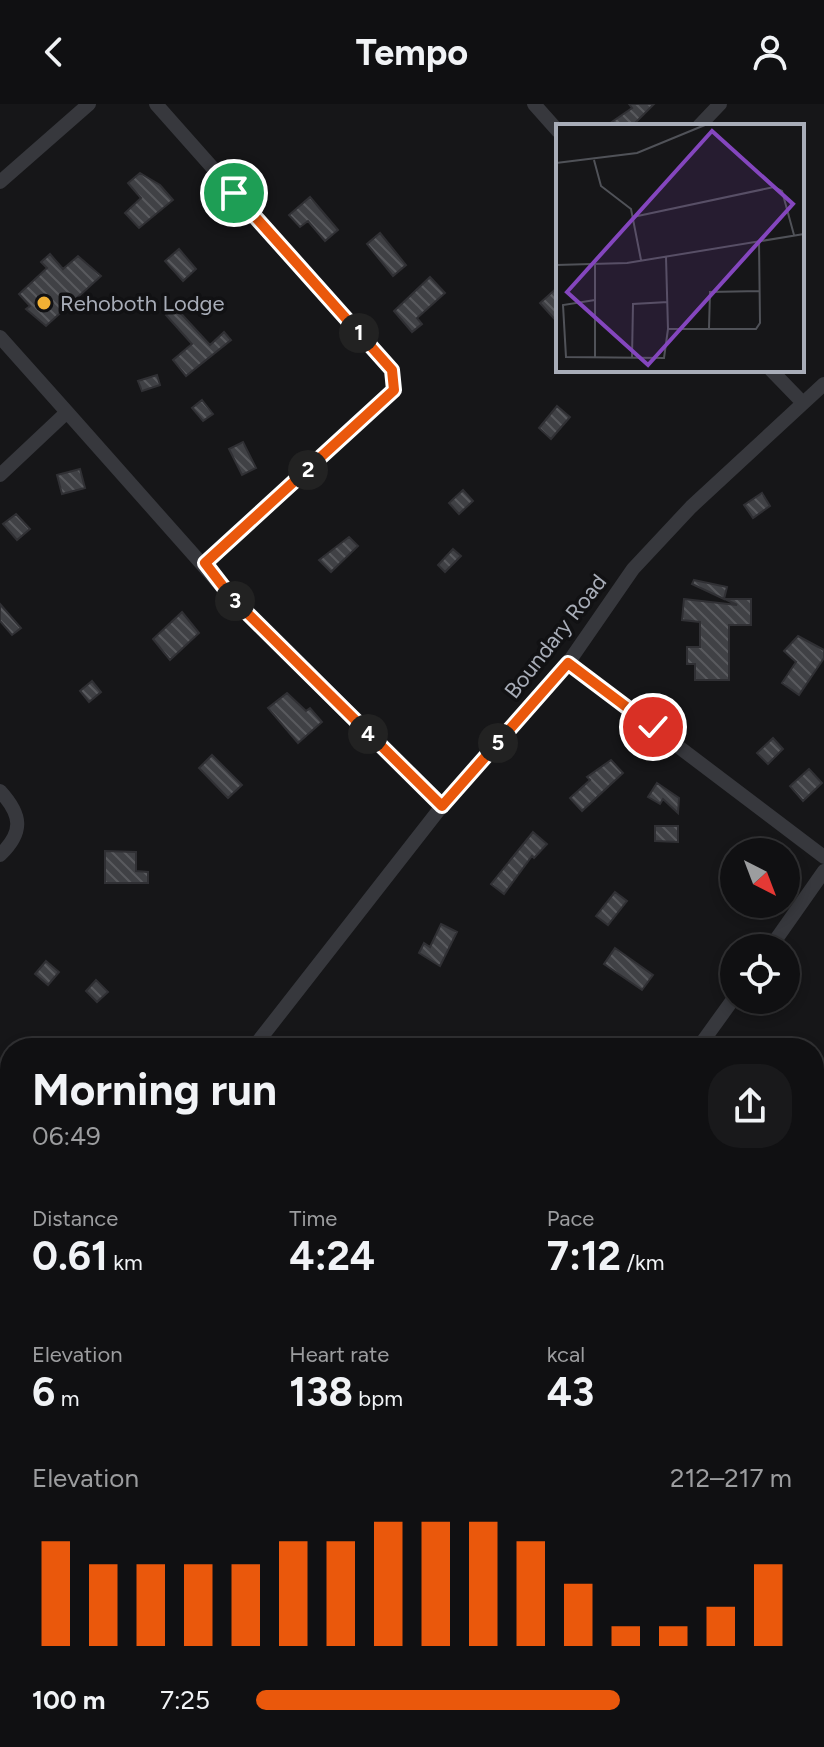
<!DOCTYPE html>
<meta charset="utf-8">
<style>
:root{--surface:#101012;--page:#19191b;--text:#f1f3f6;--muted:#9c9d9f;--line:#303032;--accent:#ea580c}
body{margin:0;font-family:Figtree,sans-serif;background:var(--page);color:var(--text);height:100vh;display:flex;flex-direction:column;font-size:30px;white-space:nowrap}
*{box-sizing:border-box;margin:0}
p{font-size:26px;color:var(--muted)}
.icon{flex:none;width:44px;height:44px;fill:none;stroke:currentColor;stroke-width:2;stroke-linecap:round;stroke-linejoin:round}
.map{position:relative;flex:1;overflow:hidden}
.drawer{position:absolute;left:0px;top:934px;width:824px;height:710px;display:flex;flex-direction:column;background:var(--surface);border-radius:32px 32px 0 0;box-shadow:0 4px 12px #0003,0 0 0 2px var(--line)}
.drawer>*{flex:none}
.needle{width:52px;rotate:138deg}
.fabs{position:absolute;left:720px;top:734px;display:grid;gap:16px}
.fabs a{display:grid;place-items:center;width:80px;height:80px;border-radius:50%;background:var(--surface);box-shadow:0 4px 12px #0003,0 0 0 2px var(--line);font-size:40px}
.pin{position:absolute;display:grid;place-items:center;width:68px;height:68px;color:#fff;margin:-34px;border:4px solid #fff;border-radius:50%;box-shadow:0 2px 8px #0007}
.km{position:absolute;width:40px;height:40px;margin:-20px;border-radius:50%;background:#222;color:#fff;font-size:22px;line-height:40px;text-align:center}
.round{display:grid;place-items:center;flex:none;width:84px;height:84px;border-radius:32px;background:var(--page)}
.overview{display:flex;align-items:center;justify-content:space-between;height:136px;padding:0 32px}
h1{font-size:44px;font-weight:700;line-height:60px}
.metrics{display:grid;grid-template-columns:repeat(3,1fr);gap:12px;height:136px;padding:8px 32px}
.metrics div{display:grid;align-content:center}
.metrics b{font-size:40px;font-weight:700}
.metrics small{font-size:22px;font-weight:400}
.metrics p{font-size:22px}
.chart{height:224px;padding:16px 32px}
.chart p{display:flex;justify-content:space-between}
.chart svg{width:100%;height:144px;margin-top:8px;stroke:var(--accent);stroke-width:6}
ul{padding:0 32px;list-style:none;font-size:26px}
li{display:grid;grid-template-columns:128px 96px 1fr;align-items:center;height:60px}
li i{height:20px;border-radius:10px;background:var(--accent)}
header{display:flex;justify-content:space-between;align-items:center;height:104px;padding:0 32px;background:var(--surface);font-size:36px;font-weight:700}
.map>svg:first-child{display:block}
</style>
<header><svg class="icon" aria-label="back" viewBox="0 0 24 24"><path d="M15 5l-7 7 7 7"/></svg>Tempo<svg class="icon" aria-label="person" viewBox="0 0 24 24"><circle cx="12" cy="8" r="4"/><path d="M4 21q1-7 8-7t8 7"/></svg></header>
<div class="map">
<svg width="824" height="1643" viewBox="0 0 824 1643">
<defs>
<pattern id="building-back-hatch" width="6" height="6" patternUnits="userSpaceOnUse" patternTransform="scale(2)"><rect width="6" height="6" fill="#404145"/><path d="M-1 5l2 2M0 0l6 6M5-1l2 2" fill="none" stroke="#595a5e"/></pattern>
</defs>
<rect width="100%" height="100%" fill="#161618"/>
<path fill="url(#building-back-hatch)" stroke="#303034" stroke-width="2" d="M629,0H654L632,22H606L632,4Z
M140,69L160,81L173,96L139,124L125,109L141,94L128,79Z
M310,93L338,126L325,137L308,117L300,123L289,111Z
M380,129L406,161L393,172L367,140Z
M179,145L196,165L183,177L165,157Z
M50,150L63,165L78,152L101,172L46,222L26,205L30,202L19,190L47,164L41,158Z
M430,173L445,189L417,214L422,220L412,228L394,207Z
M558,183V219L540,199Z
M175,203L210,241L224,228L231,236L186,272L173,256L192,240L166,211Z
M157,271L160,281L142,287L138,277Z
M202,296L213,310L203,317L192,304Z
M557,302L570,313L551,335L539,324Z
M243,338L256,364L242,371L229,345Z
M80,365L85,384L62,390L57,371Z
M463,386L473,397L459,410L449,399Z
M762,389L770,402L753,414L744,401Z
M16,410L30,425L17,436L3,420Z
M349,433L358,442L331,468L319,456Z
M453,445L461,452L445,468L438,461Z
M694,476L727,483L724,495L692,480Z
M684,495L737,501L725,495H751V521H729V576H695V560H687V543H700V518L682,516Z
M0,500L21,524L12,531L0,517Z
M182,508L199,529L170,556L153,535Z
M798,532L824,546V554L799,591L782,579L796,558L784,547Z
M92,577L101,588L89,598L80,587Z
M287,589L306,607L310,604L322,618L298,639L268,604Z
M773,634L783,645L768,660L757,649Z
M212,651L242,681L228,694L199,664Z
M611,656L623,669L582,707L570,694L590,676L587,673Z
M809,665L822,679L803,697L790,682Z
M657,679L679,694L678,709L663,695L660,700L648,693Z
M655,722H678V738L655,737Z
M533,728L547,740L534,754L532,752L504,790L491,780Z
M105,747L136,748V767L148,768V779H105Z
M615,788L627,797L608,821L596,812Z
M441,820L457,828L440,862L419,849L424,839L430,843Z
M615,844L653,871L642,886L604,860Z
M46,857L59,868L48,881L35,870Z
M96,876L108,888L97,898L86,887Z"/>
<g fill="none" stroke-linecap="round" stroke-linejoin="round">
<path stroke="#37383d" stroke-width="14" d="M156,0L392,266L394,286L205,459
M534,0L558,27
M699,22L720,0
M0,78L89,0
M0,233L67,308
M771,266L803,299
M0,371L67,308L232,494L442,702
M568,559L824,753
M0,687C22,711 24,728 0,751
M770,844L824,767
M253,944L442,702L568,559L633,465L691,403L824,280
M698,944L734,894
M0,1266L10,1253
M0,1578L10,1584
M85,1634L99,1643
M184,1643L194,1634"/>
</g>
<g fill="none" stroke-linecap="round" stroke-linejoin="round">
<defs>
<path id="route" d="M234,89L392,266L394,286L205,459L232,494L442,702L568,559L653,623"/>
</defs>
<use href="#route" stroke="#fff" stroke-width="16"/>
<use href="#route" stroke="#ea580c" stroke-width="10"/>
</g>
<circle fill="#f2b134" stroke="#111113" stroke-width="3" cx="44" cy="199" r="8"/>
<g text-anchor="middle" stroke-width="7" stroke-linejoin="round" paint-order="stroke">
<g font-size="22" fill="#a8adb8" stroke="#111113" text-anchor="start">
<text x="60" y="207">Rehoboth Lodge</text>
</g>
<g font-size="22" fill="#a8adb8" stroke="#111113">
<text transform="translate(555 532) rotate(-52)" y="8">Boundary Road</text>
</g>
</g>
<g transform="translate(556 20)">
<rect width="248" height="248" fill="#161618"/>
<path fill="none" stroke="#505258" stroke-width="2" d="M38,36L45,62L75,85L85,136M0,39L81,29L149,1M77,93L218,63L226,67L238,111M110,133L112,205H200L204,199L203,117M0,141L71,139L248,110M39,176L7,181L10,233L108,234L112,205M153,204L154,168L204,167M39,233V141M76,233L77,180L112,178"/>
<path fill="#8446be" fill-opacity="0.15" stroke="#8446be" stroke-width="4" d="M156,7L237,80L92,241L11,168Z"/>
<rect width="248" height="248" fill="none" stroke="#a8adb8" stroke-width="4"/>
</g>
</svg>
<div class="fabs">
<a><svg class="needle" viewBox="-14 -14 28 28"><path d="M0-13l5 13h-10z" fill="#e53935"/><path d="M0 13l5-13h-10z" fill="#9c9d9f"/></svg></a>
<a><svg class="icon" aria-label="locate" viewBox="0 0 24 24"><circle cx="12" cy="12" r="6"/><path d="M12 2v4M12 18v4M2 12h4M18 12h4"/></svg></a>
</div>
<div class="pin" style="left:234px;top:89px;background:#1e9e55"><svg class="icon" aria-label="arrive" viewBox="0 0 24 24"><path d="M6 21V4h12l-3 4 3 4H6"/></svg></div>
<div class="pin" style="left:653px;top:623px;background:#d93025"><svg class="icon" aria-label="check" viewBox="0 0 24 24"><path d="M5 12l5 5 9-10"/></svg></div>
<b class="km" style="left:359px;top:229px">1</b>
<b class="km" style="left:308px;top:366px">2</b>
<b class="km" style="left:235px;top:497px">3</b>
<b class="km" style="left:368px;top:630px">4</b>
<b class="km" style="left:498px;top:639px">5</b>
<section class="drawer">
<div class="overview"><div><h1>Morning run</h1><p>06:49</p></div><a class="round"><svg class="icon" aria-label="share" viewBox="0 0 24 24"><path d="M12 15V3M7 8l5-5 5 5M5 13v7h14v-7"/></svg></a></div>
<div class="metrics">
<div><p>Distance</p><b>0.61<small> km</small></b></div>
<div><p>Time</p><b>4:24</b></div>
<div><p>Pace</p><b>7:12<small> /km</small></b></div>
</div>
<div class="metrics">
<div><p>Elevation</p><b>6<small> m</small></b></div>
<div><p>Heart rate</p><b>138<small> bpm</small></b></div>
<div><p>kcal</p><b>43</b></div>
</div>
<div class="chart"><p><span>Elevation</span>212–217 m</p>
<svg viewBox="0 0 160 44" preserveAspectRatio="none"><path d="M5 44V12M15 44V19M25 44V19M35 44V19M45 44V19M55 44V12M65 44V12M75 44V6M85 44V6M95 44V6M105 44V12M115 44V25M125 44V38M135 44V38M145 44V32M155 44V19"/></svg>
</div>
<ul>
<li><b>100 m</b>7:25<i style="width:68%"></i></li>
</ul>
</section>
</div>
